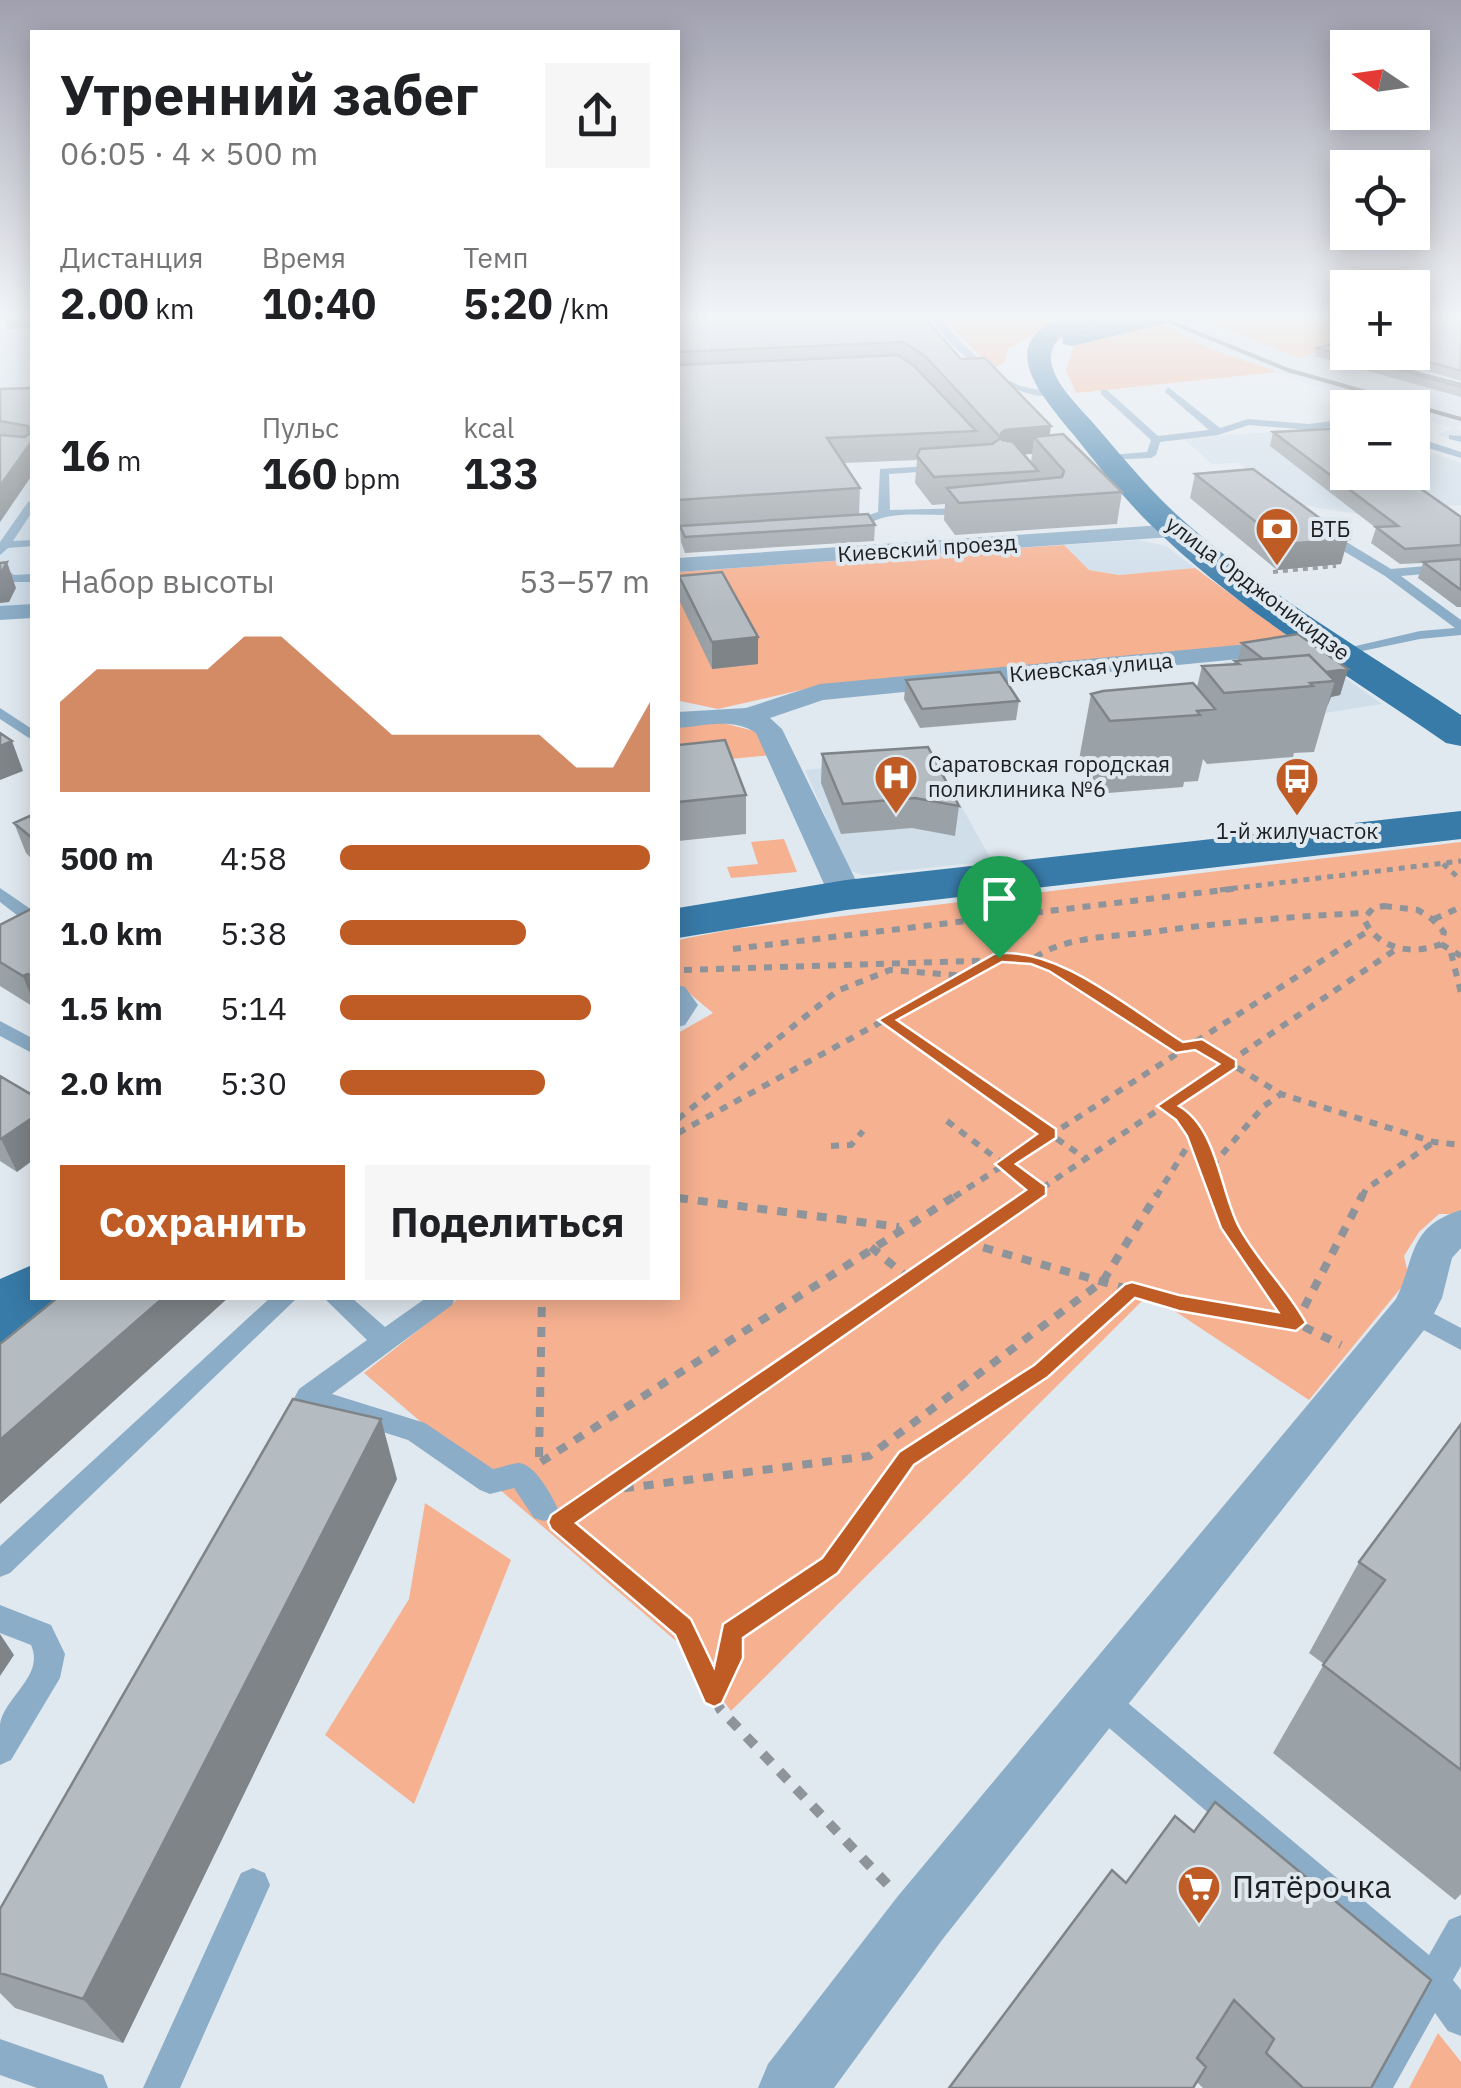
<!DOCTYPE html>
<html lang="ru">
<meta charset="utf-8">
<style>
:root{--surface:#fff;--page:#f6f6f6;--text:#202124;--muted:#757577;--accent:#bf5b24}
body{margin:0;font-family:"IBM Plex Sans",sans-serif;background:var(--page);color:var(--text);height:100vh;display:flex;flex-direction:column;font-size:38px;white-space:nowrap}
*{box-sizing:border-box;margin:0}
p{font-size:32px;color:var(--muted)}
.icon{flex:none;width:55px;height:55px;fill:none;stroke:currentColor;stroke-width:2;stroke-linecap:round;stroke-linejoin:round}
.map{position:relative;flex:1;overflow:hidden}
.sheet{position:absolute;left:30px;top:30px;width:650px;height:1270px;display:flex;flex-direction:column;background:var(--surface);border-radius:0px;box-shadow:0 5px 25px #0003}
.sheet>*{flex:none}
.needle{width:65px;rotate:283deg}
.buttons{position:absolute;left:1330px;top:30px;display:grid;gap:20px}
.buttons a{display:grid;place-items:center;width:100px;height:100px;border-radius:0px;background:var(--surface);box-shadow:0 5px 25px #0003;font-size:50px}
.pin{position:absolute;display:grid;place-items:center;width:85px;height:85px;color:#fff;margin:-102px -42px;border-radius:50% 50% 50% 0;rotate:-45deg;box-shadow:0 0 10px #0007}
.pin .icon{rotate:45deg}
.round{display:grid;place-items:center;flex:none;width:105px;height:105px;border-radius:0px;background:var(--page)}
.overview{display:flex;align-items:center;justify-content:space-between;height:170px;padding:0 30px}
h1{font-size:55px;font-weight:700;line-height:75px}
.stats{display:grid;grid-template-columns:repeat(3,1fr);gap:15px;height:170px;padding:10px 30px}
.stats div{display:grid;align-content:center}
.stats b{font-size:42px;font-weight:700}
.stats small{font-size:28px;font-weight:400}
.stats p{font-size:28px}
.chart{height:280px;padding:20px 30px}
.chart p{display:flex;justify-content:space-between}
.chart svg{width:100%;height:180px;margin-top:10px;fill:var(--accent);opacity:.7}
.primary-button{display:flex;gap:20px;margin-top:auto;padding:20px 30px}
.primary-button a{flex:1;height:115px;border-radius:0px;background:var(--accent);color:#fff;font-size:40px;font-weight:700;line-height:115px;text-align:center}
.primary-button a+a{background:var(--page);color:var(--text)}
ul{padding:0 30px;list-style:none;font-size:32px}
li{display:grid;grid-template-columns:160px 120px 1fr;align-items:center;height:75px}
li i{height:25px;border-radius:12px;background:var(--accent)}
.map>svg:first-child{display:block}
</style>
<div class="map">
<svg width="1461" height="2088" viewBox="0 0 1461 2088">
<rect width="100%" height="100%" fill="#e1e9f0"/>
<path fill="#d0deea" d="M0,315H32V606L0,608Z
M1192,316L1251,342L1347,343L1348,352L1386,353L1461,373V425L1455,428L1461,430V442L1438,435L1452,428L1413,417L1412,408L1382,407L1341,395L1211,349L1159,323Z
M1347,427L1348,472H1412L1413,446L1461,463V505L1360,514L1294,504L1239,463L1212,464L1183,438Z
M1138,540L1166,546L1195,568L1119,575L1089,570L1064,545Z
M1293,654L1313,655L1382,704L1293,718L1224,662Z
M934,757L992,861L862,875L849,870L805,770Z"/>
<path fill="#f6b191" d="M1008,315H1073L1008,348L1005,362L992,369L945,319Z
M1347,315V343L1299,358L1192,316Z
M1159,323L1211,349L1277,372L1076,393L1066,370L1074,346L1089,338Z
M1064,545L1089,570L1119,575L1195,568L1285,634V639L1278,645L810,688L718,709L680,701L678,572Z
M715,721L758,732L772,755L678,764V726Z
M784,839L797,872L731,878L727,867L758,864L751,842Z
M1461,842V1214H1439L1419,1232L1404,1256L1409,1278L1309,1400L1149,1294L731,1711L683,1647L364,1373L459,1298H678V1033L713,1013L678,984V940L734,929Z
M425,1503L511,1560L414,1804L325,1735L409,1599Z
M1438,2033L1461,2062V2088H1409Z"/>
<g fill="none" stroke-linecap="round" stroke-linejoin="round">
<path stroke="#8e9499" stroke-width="4" stroke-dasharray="5 5" stroke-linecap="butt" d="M1273,572L1336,566"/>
<path stroke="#8e9499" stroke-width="5" stroke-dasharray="6 6" stroke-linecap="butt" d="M1443,864L1461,880
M1220,890L1461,861"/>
<path stroke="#8e9499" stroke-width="6" stroke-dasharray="8 8" stroke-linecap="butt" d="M1384,906L1418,910L1432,919L1444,932L1441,944C1412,956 1377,949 1364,919L1373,908Z
M1434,919L1461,907
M1441,944L1461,956
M733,949L1240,888
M1451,953L1461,993
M1033,959L1054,968L1181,1049
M684,970L1033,959C1062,937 1108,937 1144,933C1218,923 1292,916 1367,913
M886,1020L1086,1159
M1196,1043L1281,1094L1434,1142L1461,1145
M1166,1107L1182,1116L1196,1135
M678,1119L837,991L890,970L967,976
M947,1121L1039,1191
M678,1133L998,958
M831,1146L851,1145L863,1131
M1209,1164L1220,1197
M954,1197L1368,931
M1029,1197L1398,948
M1156,1197L1195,1134L1211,1167L1264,1106L1281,1094
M1362,1197L1366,1189L1434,1142"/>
<path stroke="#8e9499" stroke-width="8" stroke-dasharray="10 10" stroke-linecap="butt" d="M1219,1194L1230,1228L1296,1323L1341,1345
M678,1198L899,1227
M964,1242L1128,1289L1296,1323L1363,1194
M871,1247L908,1278
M539,1457L542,1298
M541,1462L958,1194
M604,1491L869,1456L1103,1281L1157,1194
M573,1512L1033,1194
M561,1524L637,1588
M795,1588L830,1565L907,1458L1041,1371L1132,1289"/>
<path stroke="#8e9499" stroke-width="10" stroke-dasharray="12 12" stroke-linecap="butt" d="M634,1586L683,1627L720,1709L888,1885
M714,1694L731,1658V1632L799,1586"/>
<path fill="#8cadc7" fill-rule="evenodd" d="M930,315H936C961,340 986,373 1021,386C1033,390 1048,389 1059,394C1020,409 944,347 930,315Z
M1168,387L1220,428L1248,419L1309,424L1348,419V425L1309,430L1249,425L1218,435L1160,442L1156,455L1151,458L1104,460L1103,458L1108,455L1147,452L1151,440L1101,394V390H1107L1158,436L1209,430L1165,392Z
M1449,435L1461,436V442L1449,439Z
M1412,436L1461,452V458L1412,443Z
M944,465L949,468L948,470L889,474L890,510L969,508L973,509V513C945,518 913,511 886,517C869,521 857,533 841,524L878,512L880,469Z
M32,501V512L13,541L32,540V546L8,548L0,555V542L28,502Z
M1322,532H1330L1391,569L1461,563V571L1401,576L1461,620V635L1420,639L1338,656V650L1343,649L1420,631L1455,628L1385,576L1322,538Z
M0,564L14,575L32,574V582H7L0,575Z
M0,708L32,729V740L0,719Z
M0,888L32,910V923L26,922L0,902Z
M678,985L685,987L698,1005L685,1025L678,1027Z
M0,1021L32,1038V1053L0,1036Z
M270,1298H297L10,1573L0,1577V1546Z
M324,1298H352L385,1327L426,1298H455L452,1305L332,1394L425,1423L493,1469C501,1468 512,1463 519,1463C535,1464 552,1496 558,1509L554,1518L544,1521L534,1518L514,1488L490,1494L480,1490L408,1440L314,1410L303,1431L294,1434L285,1431L281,1423L299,1389L367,1340Z
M1412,1302L1461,1328V1350L1403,1319L1400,1312L1403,1305Z
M0,1605L51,1625L65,1654L60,1678L11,1760L0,1765C0,1752 0,1737 0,1724C5,1696 45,1676 31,1645L0,1633Z
M1099,1684L1110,1688L1429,1955L1449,1920L1461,1915V1966L1453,1980L1461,1990V2036L1448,2031L1435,2013L1393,2088H1355L1411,1986L1088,1710L1084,1699L1088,1688Z
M253,1868L265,1873L270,1885L180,2088H143L241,1873Z
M0,2039L103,2075L108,2088H37L0,2075Z"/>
<path fill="#8cadc7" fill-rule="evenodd" d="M1348,336V346L1341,344V338Z
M1177,524L1188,531L1185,536L678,572V558Z
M32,604V618L0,620V606Z
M1292,640L1301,643L1305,648L1301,653L823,700L770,718L782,729L863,895L858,902H834L829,895L756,733C733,717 704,726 678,728V712L746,708L820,684Z
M1461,1210V1248L1452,1258L1442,1298L1428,1325L942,1940L834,2088H758L768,2064L898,1896L1396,1299C1416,1258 1407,1227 1461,1210Z"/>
<path fill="#387aa8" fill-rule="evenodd" d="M1074,315H1119L1116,320L1067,333L1141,315H1182L1179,320L1072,346L1063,344L1062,336C1030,363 1076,403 1094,424C1120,454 1146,486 1176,514C1262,592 1365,651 1461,715V746L1446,743C1347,674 1239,611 1152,526C1123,498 1098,465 1073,434C1038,392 990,337 1074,315Z
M1461,811V839L846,910L678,938V908L846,880Z
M32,1265V1298H61C49,1321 25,1335 0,1343V1279Z"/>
<path stroke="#72777c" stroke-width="4" d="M1168,321L1288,370L1461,419"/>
</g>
<path fill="#9ba2a7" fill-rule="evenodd" d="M678,315H922L961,359L1051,426L1049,436L1122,492L1117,524L955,535L944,520L945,504L932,505L915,483L917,460L844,463L860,488L859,515L875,525L874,541L685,553L681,542L680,528H678ZM1024,454H1032L1031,462Z
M1461,315V381L1362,352H1412Z
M1317,348L1461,384V397L1315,356Z
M32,388V475L0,522V389Z
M1273,432L1348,472H1410L1408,480L1461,517V607H1457L1418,578L1423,563L1400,564L1371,543L1376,528L1270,446Z
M1195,474L1341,564L1277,570L1190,498Z
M679,576L758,637V664L712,669L680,602Z
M1242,643L1348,669L1340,695L1331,697L1327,707L1314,752L1294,753L1293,757L1207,764L1203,759L1198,781L1184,782L1183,787L1096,794L1078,765L1091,694L1197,687L1202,666L1234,664L1235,661L1238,660Z
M906,680L1019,701L1016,720L920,728L904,699Z
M678,745L746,795V834L678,841Z
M822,754L959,806L955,836L912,828L841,834L821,783Z
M32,815V859L26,853L14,823Z
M32,910V1006L0,986V925Z
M0,1076L17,1172L0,1161Z
M1461,1424V1894L1455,1900L1273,1753L1324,1664L1309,1653L1359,1562Z
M397,1479L123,2043L15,2008L0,1993V1909Z
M1112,1870L1371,2088H1203L1197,2082Z"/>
<path fill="#7e8488" d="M3,315H32V327L7,329Z
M1051,426L1047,452L1034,437L1032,454L1002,456L1001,433L1005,430Z
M32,441V475L0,522V486Z
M1348,539L1341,564L1277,570L1284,544Z
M7,562L16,588L9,602L0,603V575Z
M758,637V664L712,669V642Z
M1348,669L1340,695L1331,697L1327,707L1335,681L1326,672Z
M12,741L23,771L0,780V746Z
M28,974L32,985V999L23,976Z
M32,1118V1161L17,1172L1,1139Z
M163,1298H228L0,1504V1440Z
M381,1419L397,1479L123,2043L83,1999Z
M0,1634L14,1655L0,1676Z"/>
<path fill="#b4bcc2" stroke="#7e8488" stroke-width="2.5" d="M678,315H922L961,359L985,358L1051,426L1005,430L1001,433L1002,440L1013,442L1038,471L934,477L917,456L920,449L992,444L1001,438L926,357L904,342L678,352Z
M1436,315H1461V371L1395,352H1412V321Z
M1336,343L1346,354L1461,384V387L1317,348Z
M898,355L914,366L976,431L827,438L860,488L678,500V365Z
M32,388V441L0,486V435L24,437L29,434L28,426L0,421V389Z
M1348,428V472H1397L1461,517V545L1405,549L1376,527L1398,526L1273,432Z
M1063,434L1122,492L959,503L947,488L1062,477L1064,471L1034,437Z
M1253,469L1348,539L1284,544L1195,474Z
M868,514L875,525L685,537L680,526Z
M1461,559V590L1423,562Z
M7,562L0,575V563Z
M722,572L758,637L712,642L679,576Z
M1298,634L1348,669L1326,672L1309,655L1263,659L1242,643Z
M1309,655L1335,681L1310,683L1313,686L1224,693L1202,666L1239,664L1235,661Z
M1000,672L1019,701L922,709L906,680Z
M1193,683L1215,709L1197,711L1200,715L1110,721L1091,694L1103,691Z
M0,733L12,741L0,746Z
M725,740L746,795L678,802V745Z
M928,747L959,806L915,798L843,804L822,754Z
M32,815V838L14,823Z
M31,909L32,910V977L28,974L23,976L0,962V925Z
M0,1076L32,1095V1118L1,1139L0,1138Z
M57,1298H163L0,1440V1344Z
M293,1399L381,1419L83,1999L0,1973V1909Z
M1461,1424V1770L1323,1665L1385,1580L1359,1562Z
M1215,1802L1431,1980L1371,2088H1303L1266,2053L1274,2039L1234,2000L1197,2058L1206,2067L1193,2088H949L1112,1870L1126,1883L1175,1816L1194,1832Z"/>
<linearGradient id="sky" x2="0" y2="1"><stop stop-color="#a0a0af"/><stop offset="0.52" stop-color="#f2f5f8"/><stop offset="1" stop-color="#f2f5f8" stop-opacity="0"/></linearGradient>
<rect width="1461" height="608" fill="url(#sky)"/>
<path fill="#bf5b24" stroke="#fff" stroke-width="2.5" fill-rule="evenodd" d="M994,954C1056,944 1131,1010 1183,1042L1202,1039L1236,1060V1068L1179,1106C1217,1128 1220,1189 1238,1225C1256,1260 1287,1288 1306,1323L1296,1331L1179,1311L1135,1298L1048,1377L914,1465L838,1573L743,1638V1658L722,1703L714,1707L705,1703L675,1635L551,1529L548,1522L551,1515L1026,1190L995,1164L1037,1134L878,1020ZM1002,962L1031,964L1049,971L1176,1053L1195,1050L1219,1064L1157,1106L1176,1120L1187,1136L1221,1228L1278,1312L1179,1295L1132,1282L1125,1284L1034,1365L899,1452L822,1558L723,1624L714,1667L691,1619L576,1523L1046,1195V1186L1016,1164L1056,1138V1129L897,1020Z"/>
<defs>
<symbol id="bank-pin" viewBox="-11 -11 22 30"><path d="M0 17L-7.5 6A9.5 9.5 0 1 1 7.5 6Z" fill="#bf5b24" stroke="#e1e9f0"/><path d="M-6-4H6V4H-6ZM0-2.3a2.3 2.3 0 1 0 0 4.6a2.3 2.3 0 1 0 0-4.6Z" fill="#fff"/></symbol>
<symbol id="hospital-pin" viewBox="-11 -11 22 30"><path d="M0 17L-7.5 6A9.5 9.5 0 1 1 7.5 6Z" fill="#bf5b24" stroke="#e1e9f0"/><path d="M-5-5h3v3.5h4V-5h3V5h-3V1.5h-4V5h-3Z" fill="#fff"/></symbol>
<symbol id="bus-pin" viewBox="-11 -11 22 30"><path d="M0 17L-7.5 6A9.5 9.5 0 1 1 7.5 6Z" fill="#bf5b24" stroke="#e1e9f0"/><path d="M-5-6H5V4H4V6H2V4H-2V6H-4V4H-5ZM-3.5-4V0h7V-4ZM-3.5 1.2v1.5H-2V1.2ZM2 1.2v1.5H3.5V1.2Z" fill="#fff"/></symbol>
<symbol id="supermarket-pin" viewBox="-11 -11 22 30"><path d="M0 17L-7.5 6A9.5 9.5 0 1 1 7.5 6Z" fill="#bf5b24" stroke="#e1e9f0"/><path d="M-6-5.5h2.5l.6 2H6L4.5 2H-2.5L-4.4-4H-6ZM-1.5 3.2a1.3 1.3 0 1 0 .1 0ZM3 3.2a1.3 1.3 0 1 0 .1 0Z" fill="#fff"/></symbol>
</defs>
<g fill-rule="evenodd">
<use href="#bank-pin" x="1252" y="504" width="50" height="68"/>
<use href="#hospital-pin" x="871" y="752" width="50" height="68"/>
<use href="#bus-pin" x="1272" y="754" width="50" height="68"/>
<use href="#supermarket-pin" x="1174" y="1862" width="50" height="68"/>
</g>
<g text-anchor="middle" stroke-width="8" stroke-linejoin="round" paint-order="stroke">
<g font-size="22" fill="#1d2022" stroke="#e1e9f0" text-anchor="start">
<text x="1310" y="537">ВТБ</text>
<text x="928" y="772">Саратовская городская<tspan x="928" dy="25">поликлиника №6</tspan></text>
<text x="1297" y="839" text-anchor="middle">1-й жилучасток</text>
</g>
<g font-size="22" fill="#1d2022" stroke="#e1e9f0">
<text transform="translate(927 548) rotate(-4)" y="8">Киевский проезд</text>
<text transform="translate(1258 588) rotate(37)" y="8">улица Орджоникидзе</text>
<text transform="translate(1091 667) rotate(-5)" y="8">Киевская улица</text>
</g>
<g font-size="32" fill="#1d2022" stroke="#e1e9f0" text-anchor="start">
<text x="1232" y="1898">Пятёрочка</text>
</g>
</g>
</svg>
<div class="buttons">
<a><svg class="needle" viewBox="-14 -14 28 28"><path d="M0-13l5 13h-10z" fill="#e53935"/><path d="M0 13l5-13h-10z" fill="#757577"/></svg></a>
<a><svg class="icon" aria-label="locate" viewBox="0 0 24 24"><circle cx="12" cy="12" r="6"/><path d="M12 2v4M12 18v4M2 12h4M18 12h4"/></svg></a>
<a>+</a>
<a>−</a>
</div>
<div class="pin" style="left:999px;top:958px;background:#1e9e55"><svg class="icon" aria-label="arrive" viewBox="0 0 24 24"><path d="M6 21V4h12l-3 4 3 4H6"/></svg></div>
<section class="sheet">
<div class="overview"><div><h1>Утренний забег</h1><p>06:05 · 4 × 500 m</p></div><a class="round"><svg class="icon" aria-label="share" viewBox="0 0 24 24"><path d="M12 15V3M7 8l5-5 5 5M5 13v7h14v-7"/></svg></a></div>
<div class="stats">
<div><p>Дистанция</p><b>2.00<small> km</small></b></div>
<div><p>Время</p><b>10:40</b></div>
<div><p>Темп</p><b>5:20<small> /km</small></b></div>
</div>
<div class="stats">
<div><b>16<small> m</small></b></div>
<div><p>Пульс</p><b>160<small> bpm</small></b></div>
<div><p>kcal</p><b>133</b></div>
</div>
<div class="chart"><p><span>Набор высоты</span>53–57 m</p>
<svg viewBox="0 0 160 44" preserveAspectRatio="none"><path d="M0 44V22L10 14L20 14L30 14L40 14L50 6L60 6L70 14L80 22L90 30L100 30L110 30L120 30L130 30L140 38L150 38L160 22V44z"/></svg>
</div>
<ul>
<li><b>500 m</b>4:58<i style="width:100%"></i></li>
<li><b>1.0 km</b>5:38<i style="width:60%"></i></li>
<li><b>1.5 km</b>5:14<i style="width:81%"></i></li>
<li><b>2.0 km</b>5:30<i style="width:66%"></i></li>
</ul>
<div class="primary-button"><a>Сохранить</a><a>Поделиться</a></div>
</section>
</div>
